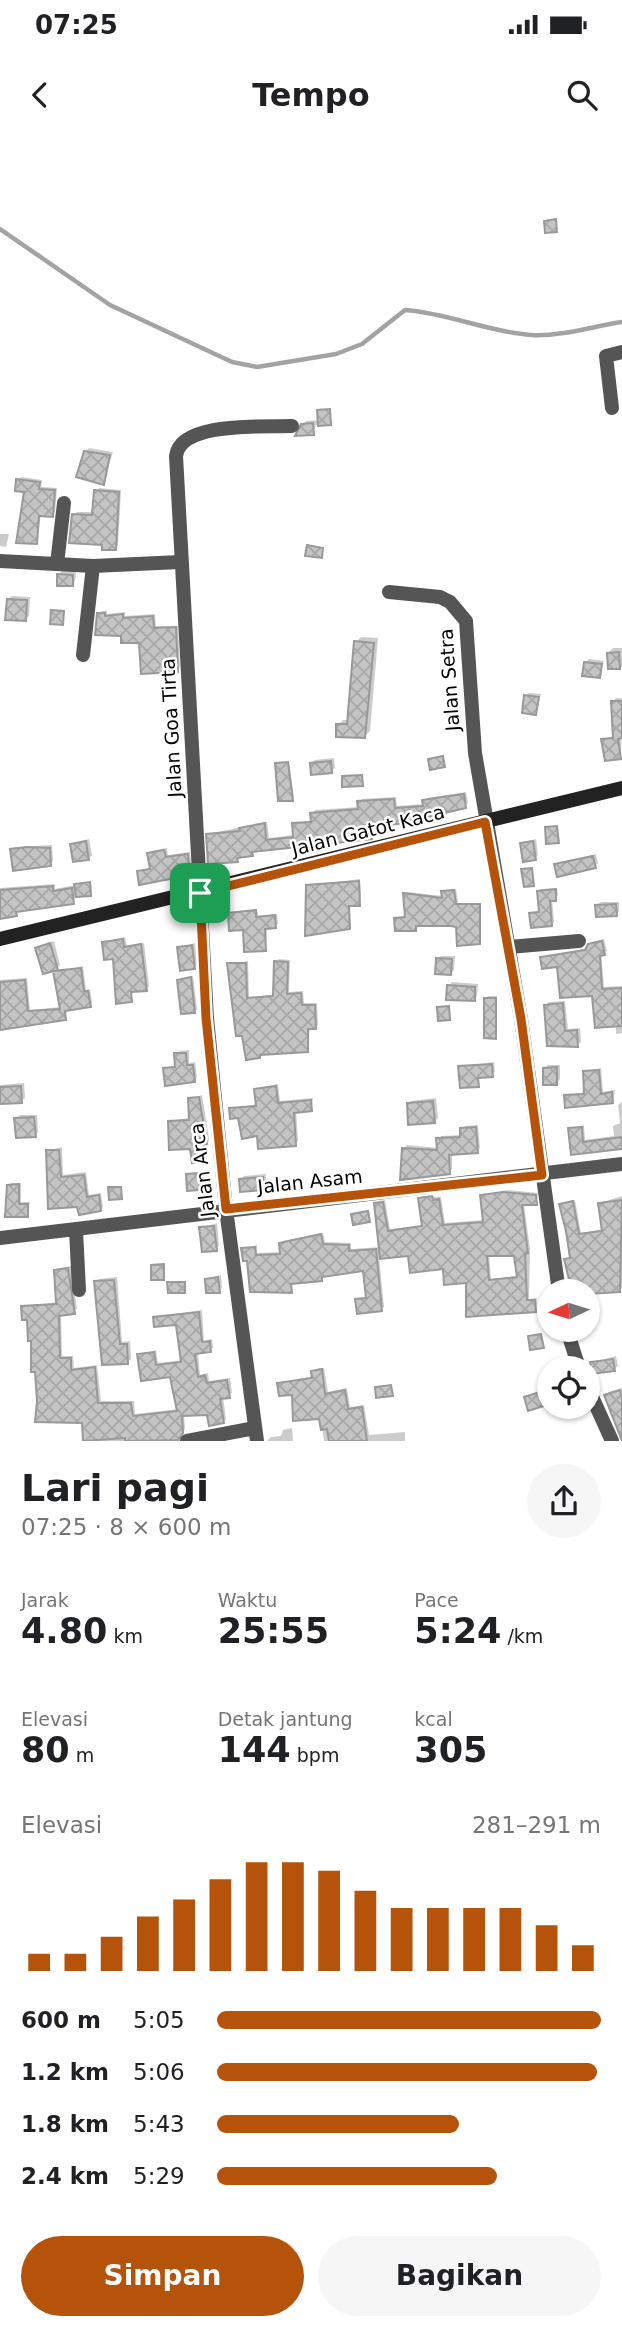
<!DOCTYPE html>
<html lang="id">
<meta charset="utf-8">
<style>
:root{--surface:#fff;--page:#f6f6f6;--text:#202124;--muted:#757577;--accent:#b45309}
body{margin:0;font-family:"DejaVu Sans",sans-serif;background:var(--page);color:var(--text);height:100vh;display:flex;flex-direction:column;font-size:26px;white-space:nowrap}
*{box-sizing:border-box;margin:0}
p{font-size:23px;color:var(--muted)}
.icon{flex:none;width:38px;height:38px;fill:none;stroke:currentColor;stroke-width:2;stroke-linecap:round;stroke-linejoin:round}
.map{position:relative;height:1301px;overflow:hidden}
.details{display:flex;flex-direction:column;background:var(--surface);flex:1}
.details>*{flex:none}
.needle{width:46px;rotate:266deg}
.fabs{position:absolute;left:537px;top:1139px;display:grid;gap:14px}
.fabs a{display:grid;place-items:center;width:63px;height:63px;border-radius:50%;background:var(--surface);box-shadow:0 2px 5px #0004;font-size:35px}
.pin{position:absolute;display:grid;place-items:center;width:60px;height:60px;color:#fff;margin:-30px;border-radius:14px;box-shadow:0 4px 10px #0006}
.round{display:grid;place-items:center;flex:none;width:74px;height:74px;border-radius:37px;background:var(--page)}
.summary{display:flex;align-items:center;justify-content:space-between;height:119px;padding:0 21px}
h1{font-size:38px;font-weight:600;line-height:52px}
.metrics{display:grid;grid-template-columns:repeat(3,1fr);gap:10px;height:119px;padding:7px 21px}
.metrics div{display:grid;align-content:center}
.metrics b{font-size:35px;font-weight:600}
.metrics small{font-size:19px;font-weight:400}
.metrics p{font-size:19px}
.chart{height:196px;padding:14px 21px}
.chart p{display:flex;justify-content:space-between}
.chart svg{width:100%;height:126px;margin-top:7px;stroke:var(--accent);stroke-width:6}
.button{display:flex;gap:14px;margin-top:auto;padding:14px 21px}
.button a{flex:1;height:80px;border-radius:42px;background:var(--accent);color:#fff;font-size:28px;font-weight:600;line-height:80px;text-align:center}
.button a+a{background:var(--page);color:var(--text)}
ul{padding:0 21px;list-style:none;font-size:23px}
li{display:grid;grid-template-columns:112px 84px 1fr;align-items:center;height:52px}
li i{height:18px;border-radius:9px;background:var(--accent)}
.status{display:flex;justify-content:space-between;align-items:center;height:49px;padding:0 35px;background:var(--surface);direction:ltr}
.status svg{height:19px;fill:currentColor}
header{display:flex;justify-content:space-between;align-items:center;height:91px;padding:0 21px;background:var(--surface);font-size:32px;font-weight:600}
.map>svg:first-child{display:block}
</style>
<div class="status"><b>07:25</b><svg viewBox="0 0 49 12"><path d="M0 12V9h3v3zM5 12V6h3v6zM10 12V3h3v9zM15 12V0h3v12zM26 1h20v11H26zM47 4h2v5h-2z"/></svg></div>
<header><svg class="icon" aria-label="back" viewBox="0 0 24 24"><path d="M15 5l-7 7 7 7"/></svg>Tempo<svg class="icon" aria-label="search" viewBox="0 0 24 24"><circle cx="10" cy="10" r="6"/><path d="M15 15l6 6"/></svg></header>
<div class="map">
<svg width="622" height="1301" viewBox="0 0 622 1301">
<defs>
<pattern id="building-cross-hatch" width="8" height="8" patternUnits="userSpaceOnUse" patternTransform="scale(1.75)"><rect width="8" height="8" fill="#c4c4c4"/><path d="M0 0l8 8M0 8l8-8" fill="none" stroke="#a7a7a7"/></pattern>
</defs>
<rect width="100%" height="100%" fill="#fff"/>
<path fill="#0003" fill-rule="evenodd" d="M330,269V284L316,285L313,293L303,285L306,281L319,280V270Z
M89,308L113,312L103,343L85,312Z
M21,337L42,340L41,347L57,348L55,372L52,375L41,374L36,403L26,351L18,340Z
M99,348L121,350L118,405L116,408L104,403L74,375L77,372H94Z
M0,394H9L6,407L0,406Z
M62,431L76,432L75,441L72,444L59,434Z
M12,456L30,457L29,476L25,479L8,459Z
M102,471H107V474L125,472V476L155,474L156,486H178L180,527L177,530L140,501L122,494L99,474Z
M361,497L378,498L370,591L365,596L338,585L343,580H350L356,502Z
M613,508H622V527H609L608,513Z
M589,519L604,521L600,536L585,523Z
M529,553L541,554L536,573L526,556Z
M616,558H622L621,617L603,600L615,595L612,562Z
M334,618L335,628L331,631L311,623L315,620Z
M289,622L294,658L293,659L277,624Z
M466,652L468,663L465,666L422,680L373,685L374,694L371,697L255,712L237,720L208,694L267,682L269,698L294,695V684L312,680L315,670L359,667L362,659L396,657L397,666L425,664L427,658Z
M89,699L92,715L89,718L72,704Z
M536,699L538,715L535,718L522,704Z
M52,705L53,721L50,724L12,710L15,707Z
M167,708L168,715L190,712L191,723L177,727L175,734L138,732L152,727L149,714L152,711Z
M596,714L598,723L595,726L556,725Z
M360,739L361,761L350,764L349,788L307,746Z
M91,742L92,753L76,756L73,762L18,770V773L17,763L0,777V748L55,744V749Z
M557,748L558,756L552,759L554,782L552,784L531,773L540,770L541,749Z
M456,749L458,763H481L479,802L458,785L418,784L415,789L396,778L406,776L407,752L443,756L445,750Z
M601,762H619V771L616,775L597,765Z
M258,772V776L277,774L278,784L267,787L266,809L230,774Z
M125,797L127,806L144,803L149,847L133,851L131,860L114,817L104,802Z
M604,799L607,811L601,814L604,847L622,846V893L616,894V884L594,854L558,825L542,817L588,808L592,802Z
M54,801L60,825L57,828L37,808Z
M195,803L197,824L194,828L179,808Z
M441,816H455L454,830L451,833L438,819Z
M278,819L290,820L289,852L303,851L304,863H317L318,885L310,887L307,910L262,913L260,916L244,894L229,824L248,821L249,857L274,855Z
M83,826L86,850L90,849L92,863L67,869L65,879L0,867V840L27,838L30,870L61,867L55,832Z
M193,836L197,869L195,872L179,840Z
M452,842L478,844L477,856L474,860L448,846Z
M488,856H497L495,897L485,858Z
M565,861L568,889L580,888L581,902L577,905L549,904L546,865L549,862Z
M189,910V923L195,922L197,937L194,940L165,929L176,925L179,911Z
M494,922L495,932L480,936L478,945L460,927Z
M548,925H560V939L557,943L545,928Z
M601,928L603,952L615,950L613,962L566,955L586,952L585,932Z
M24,943L25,958L21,961L0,963V945Z
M278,944L280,961L313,958L311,969L296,971L298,1001L295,1004L259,994L231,969L258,964L256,949Z
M202,955L209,999L204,1020L169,981L190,978V959Z
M436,958L438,978L435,981L408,964L412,961Z
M622,962V1007L572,1013L569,989L584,985L585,1000L614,996L613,986L620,983L618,965Z
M20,975H37L38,992L35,995L16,979Z
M478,985L480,1008L477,1011L452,1013V1029L449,1032L404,1008L407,1005L439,1008L441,996L462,995L465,986Z
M62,1007L63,1035L86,1032L89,1055L101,1053L103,1067L100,1070L79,1066L49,1068L48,1011Z
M266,1034V1045L263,1048L241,1039L244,1036Z
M11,1043H21V1062H30L27,1075H7Z
M507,1050L538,1053L536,1063L524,1064L530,1109L529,1159L537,1158L536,1170L410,1114L379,1117L384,1167L381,1170L357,1160L368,1156L365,1129L293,1142L291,1151L249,1119L243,1109L257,1105V1113L282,1112L283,1101L323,1093L325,1102L351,1103V1109L381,1107L376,1064L378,1061L385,1060L390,1089L424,1085L420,1059L423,1056L441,1057L445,1083L484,1080L482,1056ZM489,1114H515L519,1136L491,1139Z
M622,1056V1148L593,1152L594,1159L588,1162V1152L566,1119L571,1117L561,1064L575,1060L581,1093L604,1089L600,1063Z
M217,1083L219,1106L216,1109L201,1088Z
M71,1126L77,1169L61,1174L62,1216H73L74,1228L97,1225L101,1261H134L135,1274L179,1269L171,1235L139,1215L156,1210L158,1223L183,1220L178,1183L155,1177L202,1170L204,1201L212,1199L213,1208L198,1212L200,1235L208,1233L209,1241L230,1238L232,1253L223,1257L226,1279L224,1281L208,1273L184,1274L185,1288L181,1301H85L83,1281L39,1261L33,1199L23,1167L58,1162L55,1131Z
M221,1135L222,1148L219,1151L207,1139Z
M117,1137L122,1202L130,1201L131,1219L127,1222L104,1223L96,1142L99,1139Z
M616,1216L618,1226L614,1229L592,1223Z
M324,1228L328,1252L347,1248L350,1267L364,1265L369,1295L405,1292V1301H324L321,1277L279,1243L313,1236L315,1229Z
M550,1231V1244H548L546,1233Z
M550,1247V1262L529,1268L526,1257Z
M622,1248V1263L606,1255L609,1252Z
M292,1288L293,1301H267L271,1297L281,1296L283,1290Z"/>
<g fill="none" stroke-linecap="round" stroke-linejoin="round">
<path stroke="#a3a3a3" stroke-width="4.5" d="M0,89L110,165L232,222L257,227L336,214L362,204L405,170C448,173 488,192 531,195C560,197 594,186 622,182"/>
</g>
<path fill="url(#building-cross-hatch)" stroke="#999" stroke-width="2" fill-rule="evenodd" d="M556,79L557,92L545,93L544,81Z
M330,269L331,285L318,286L317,270Z
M313,283L314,295L295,296L301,284Z
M84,311L110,315L104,345L76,337Z
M16,339L40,342L39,349L55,350L53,377L39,376L37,404L16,403L24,352L15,351Z
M94,350L119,352L116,410H102V405L69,403L72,374L92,375Z
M307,405L323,408L322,418L305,416Z
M57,434L73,435V446H57Z
M7,459L27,460L26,481L5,480Z
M51,470L64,471L63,485L50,484Z
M97,473H105V476L123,474V478L153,476L154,488L176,487L178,532L141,534L139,503H121V496L95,495Z
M354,501L374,503L365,598L336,597V584H347Z
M619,512L620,529H608L607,513Z
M584,522L602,524L600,538L582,536Z
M524,555L539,557L536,575L522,573Z
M611,561H622V598L618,599L621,619L605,621L601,599L613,598Z
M443,616L445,627L430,630L428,619Z
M331,621L332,633L311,635L310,623Z
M288,622L293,661H278L275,623Z
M362,635L363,646L342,647V636Z
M464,654L466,668L423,678V681L371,687L372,699L252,712L253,716L237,718L238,722L208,724L206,694L240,691L239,688L265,683L266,700L293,697L292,683L311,682L310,673L358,669L357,661L394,659L395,668L423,666L422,660Z
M557,686L559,703L546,704L545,687Z
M86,701L89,720L73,722L70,704Z
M533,701L536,720L523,722L520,703Z
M28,707L50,708L51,726L13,731L10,709Z
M164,710L166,717L188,714L189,727L175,729L176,735L170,739L139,745L137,731L150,729L147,713Z
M593,716L596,728L557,737L554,724Z
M532,728L534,746L524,747L521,729Z
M359,741L360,766H349L350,789L305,796L306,745Z
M90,742L91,756L76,757L74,744Z
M53,746V751L72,748L74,764L16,772L17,776L0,779V750Z
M556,749V761H550L552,786L531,788L529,773L539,772L537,751Z
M454,750L456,764H480V804L457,806L456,787L451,786H416V791H395L394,778L405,777L403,753L442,758L441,751Z
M616,764L617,776L596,777L595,765Z
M256,770V777L275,775L276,788L265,789L266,811L244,812L243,790L229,791L228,773Z
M123,799L124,807L141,804L147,851L131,852L132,862L116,864L113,819L104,820L102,802Z
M602,801L605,815L600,816L602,849L622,848V886L595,888L592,856L560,858L557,827L542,829L540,817L585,810L588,804Z
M50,803L58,830L43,834L35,808Z
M192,805L195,829L180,831L177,807Z
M436,818L452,819L451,835L435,834Z
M274,821L288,822L287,854L301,853L302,865H315L316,889H308V912L260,915V918L246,920L242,896H236L227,823H246L247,858L273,856Z
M81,828L84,851H88L91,867L65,871L66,880L0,890V842L25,840L28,871L60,869L53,831Z
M191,837L195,873L181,874L177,840Z
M447,845L475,847V861L446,860Z
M484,858H496V899L484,898Z
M563,863L565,891L577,890L578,907L547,906L544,865Z
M449,866L450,880L438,881L437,867Z
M174,913H186L187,925H193L195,942L165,946L163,928L175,927Z
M492,924L493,937L478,938L479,947L460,948L458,926Z
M557,927V945H543V928Z
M599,930L601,954L612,952L613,963L565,968L564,955L584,954L583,931Z
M21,946L22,963L0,964V947Z
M276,946L278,963L311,960L312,971L294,973L296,1006L258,1009L257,996L242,999L238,978L230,979L229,968L256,966L254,949Z
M199,957L207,1004H203L205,1021L192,1023L190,1009L169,1010L168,981L189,980L188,958Z
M433,961L435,983L408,985L407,963Z
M34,977L36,997L16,998L14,978Z
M476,987L478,1013L449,1015L450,1034L400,1040L402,1008L437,1010L436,998L460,997V988Z
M582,987L583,1002L622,997V1009L571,1015L568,988Z
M46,1010H59L61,1037L84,1035L87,1057L99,1055L101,1071L79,1075L77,1067L48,1069Z
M199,1033L200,1050L187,1051L186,1034Z
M263,1037L264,1050L240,1052L239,1039Z
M19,1044V1064H28V1077H5L7,1045Z
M108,1047H121L122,1059L109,1060Z
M503,1052L536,1055L537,1065H522L528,1113L525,1114L527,1160H535L536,1172L466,1177V1143L444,1145L443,1129L410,1133L408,1116L380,1119L374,1063L383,1062L388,1091L422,1086L418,1058L432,1056L433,1060L439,1059L443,1085L483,1082L480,1055ZM487,1116H514L517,1137L489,1140Z
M622,1060L620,1152L588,1154V1152H572L564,1119L570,1118L566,1091L559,1064L573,1061L579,1094L602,1091L598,1063Z
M368,1071L370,1082L353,1085L351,1074Z
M214,1086L217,1111L202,1112L199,1087Z
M321,1094L323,1104L349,1105V1111L376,1109L382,1171L357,1174L355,1159L366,1158L363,1131L322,1137V1141L291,1144L292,1153L250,1152L247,1121H243L241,1108L255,1107L256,1115L280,1114L279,1103Z
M164,1124V1140H151V1125Z
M68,1128L75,1174L59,1176L60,1218H71V1230L95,1227L98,1263H131L133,1276L177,1271L170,1237L141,1241L137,1214L154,1212L156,1225L181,1222L176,1185L154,1187L153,1177L199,1172L202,1202L210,1201L211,1212L195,1214L198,1237L205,1235L207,1243L227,1240L230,1258L220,1259L224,1283L209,1286L207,1275L182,1276L183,1293L178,1300L125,1301V1298L83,1301L82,1283L35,1282L37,1261L35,1232H31V1201H28L27,1180H22L21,1166L56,1164L54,1130Z
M218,1137L220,1153H206L205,1139Z
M114,1140L120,1204H127L128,1224L102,1225L94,1141Z
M167,1142H185V1153H168Z
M541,1194L544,1208L530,1210L528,1196Z
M613,1219L615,1231L592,1234L590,1222Z
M322,1229L325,1254L345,1250L348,1269L362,1267L367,1301H329L327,1289L321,1290L319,1279L293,1281L292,1255L279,1256L277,1243L312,1238L311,1231Z
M391,1245L393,1256L376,1258L375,1247Z
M546,1250L550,1264L528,1271L524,1257Z
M620,1250L622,1258V1301L604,1255Z"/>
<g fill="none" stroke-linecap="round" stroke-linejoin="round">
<path stroke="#555" stroke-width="14" d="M612,268L606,216L622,212
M0,421L93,426L180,422
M57,424L64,363
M389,452L440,457L450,462L466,481L475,613L521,879L559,1152
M83,515L93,426
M509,807L579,801
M76,1090L79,1150
M0,1098L622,1024
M567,1190L579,1228
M588,1248L612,1301
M187,1301L255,1288
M257,1301L226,1069L207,878L176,316C180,281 265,287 292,286"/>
<path stroke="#222" stroke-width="14" d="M0,799L622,648"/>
</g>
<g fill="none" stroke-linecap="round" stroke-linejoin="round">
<defs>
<path id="route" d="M485,682L521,879L542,1035L226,1069L206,878L200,753Z"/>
</defs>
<use href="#route" stroke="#fff" stroke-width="14"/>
<use href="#route" stroke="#b45309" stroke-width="9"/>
</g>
<g text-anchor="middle" stroke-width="5" stroke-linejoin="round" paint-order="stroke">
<g font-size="19" fill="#000" stroke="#fff">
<text transform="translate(449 540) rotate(-94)" y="7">Jalan Setra</text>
<text transform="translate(171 588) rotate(-93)" y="7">Jalan Goa Tirta</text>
<text transform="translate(368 690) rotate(-14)" y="7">Jalan Gatot Kaca</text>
<text transform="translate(202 1030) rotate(-97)" y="7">Jalan Arca</text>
<text transform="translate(310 1041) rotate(-6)" y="7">Jalan Asam</text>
</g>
</g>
</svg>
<div class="fabs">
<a><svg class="needle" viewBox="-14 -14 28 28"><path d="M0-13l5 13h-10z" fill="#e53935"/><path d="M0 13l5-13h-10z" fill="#757577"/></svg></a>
<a><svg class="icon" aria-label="locate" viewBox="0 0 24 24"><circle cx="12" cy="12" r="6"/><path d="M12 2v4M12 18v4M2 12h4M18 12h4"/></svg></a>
</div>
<div class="pin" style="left:200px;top:753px;background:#1e9e55"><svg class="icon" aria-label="arrive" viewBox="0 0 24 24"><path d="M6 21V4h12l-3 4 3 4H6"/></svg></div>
</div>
<section class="details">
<div class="summary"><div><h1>Lari pagi</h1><p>07:25 · 8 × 600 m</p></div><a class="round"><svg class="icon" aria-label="share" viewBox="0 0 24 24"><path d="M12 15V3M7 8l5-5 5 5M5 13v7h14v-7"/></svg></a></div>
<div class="metrics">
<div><p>Jarak</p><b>4.80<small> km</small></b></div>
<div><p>Waktu</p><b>25:55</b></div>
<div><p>Pace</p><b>5:24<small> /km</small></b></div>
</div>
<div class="metrics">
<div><p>Elevasi</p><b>80<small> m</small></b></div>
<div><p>Detak jantung</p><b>144<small> bpm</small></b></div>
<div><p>kcal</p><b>305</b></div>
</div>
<div class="chart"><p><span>Elevasi</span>281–291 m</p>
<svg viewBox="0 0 160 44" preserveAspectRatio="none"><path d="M5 44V38M15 44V38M25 44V32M35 44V25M45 44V19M55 44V12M65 44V6M75 44V6M85 44V9M95 44V16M105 44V22M115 44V22M125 44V22M135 44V22M145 44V28M155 44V35"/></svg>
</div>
<ul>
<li><b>600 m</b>5:05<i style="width:100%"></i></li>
<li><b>1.2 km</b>5:06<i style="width:99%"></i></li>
<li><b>1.8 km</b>5:43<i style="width:63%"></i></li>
<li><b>2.4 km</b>5:29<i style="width:73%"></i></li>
</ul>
<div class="button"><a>Simpan</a><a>Bagikan</a></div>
</section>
